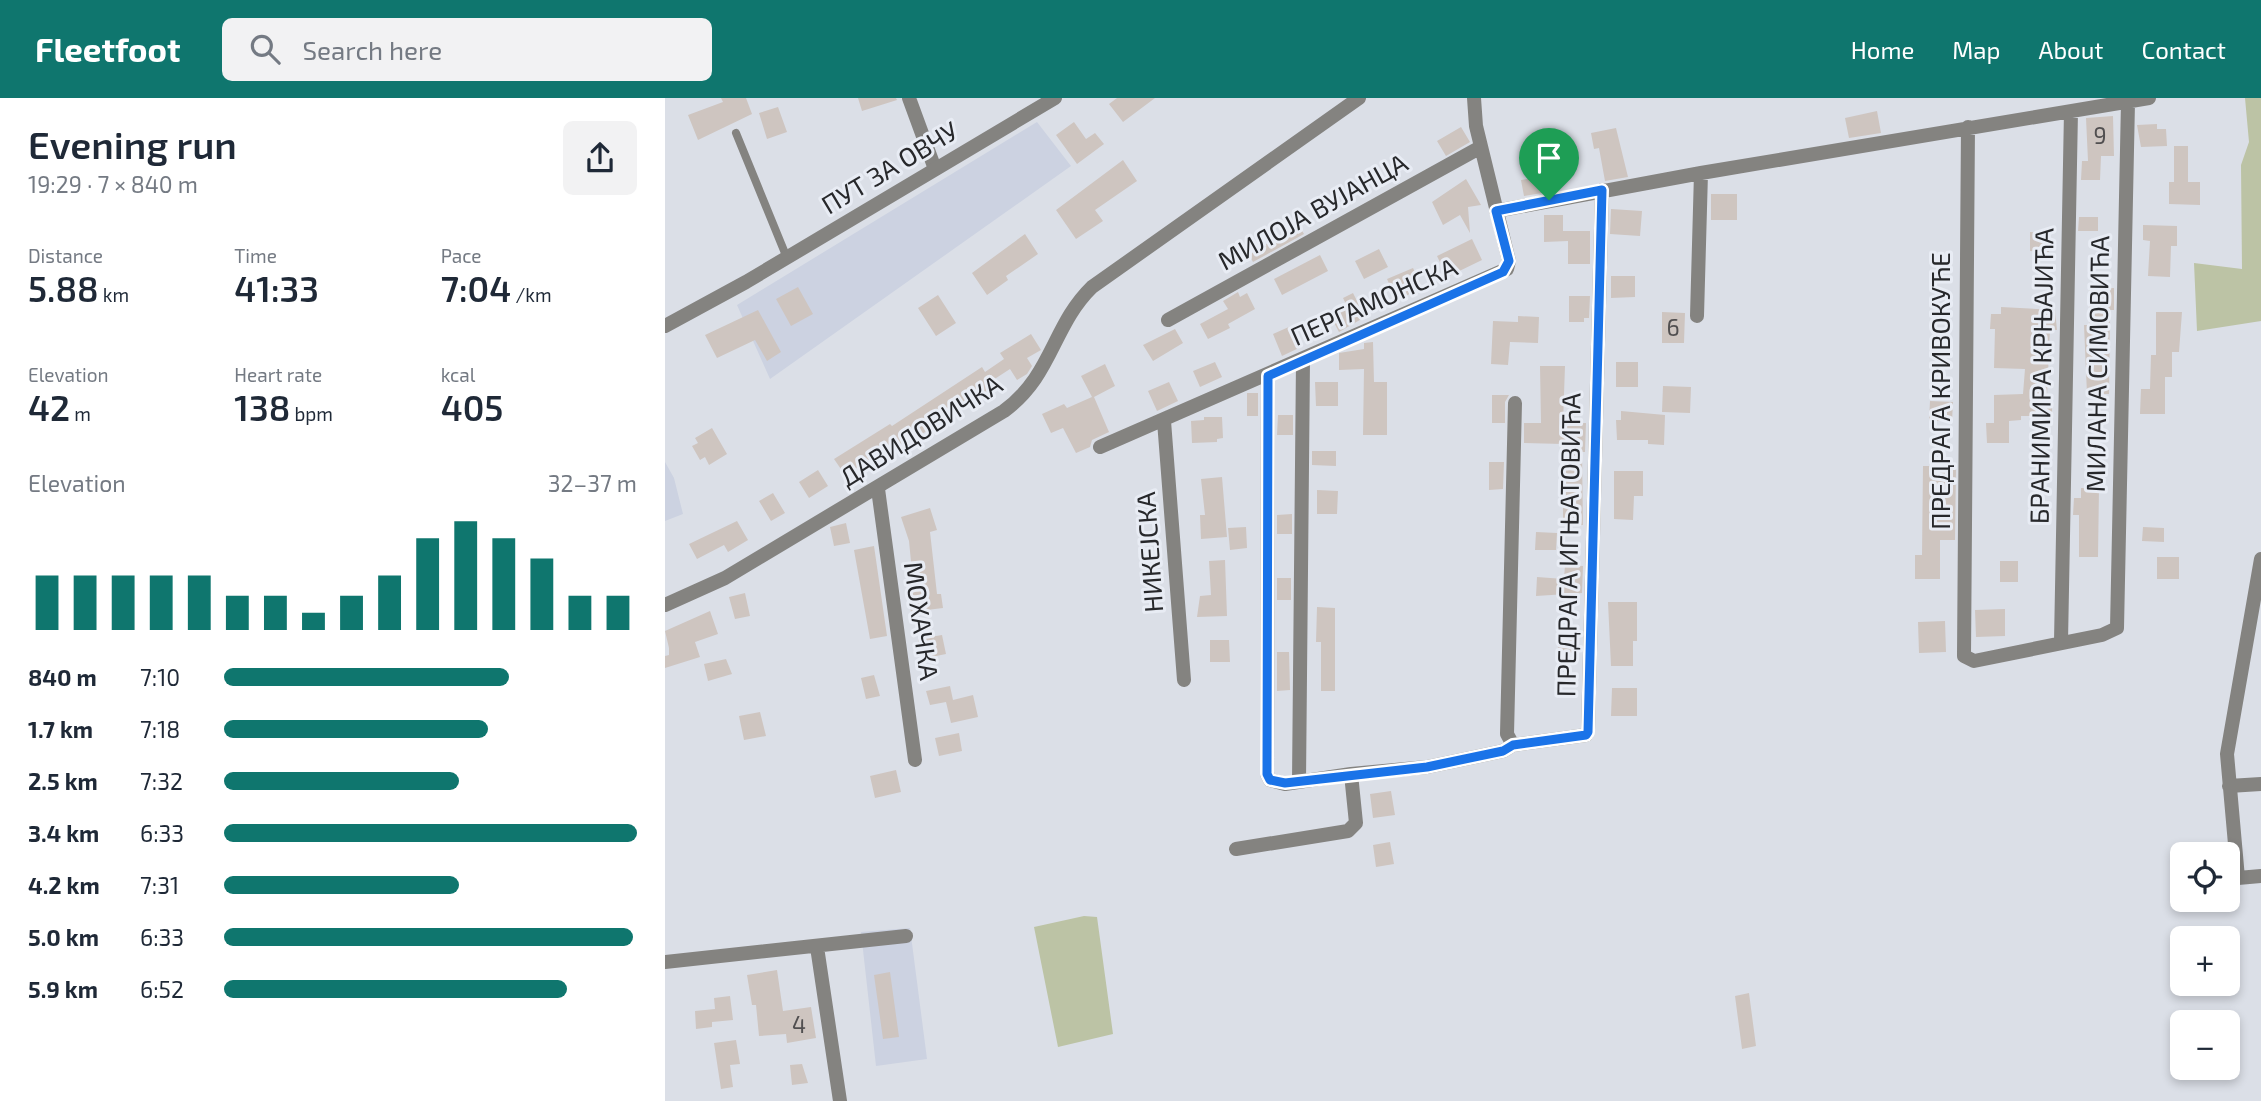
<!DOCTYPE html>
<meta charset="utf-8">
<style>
:root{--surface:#fff;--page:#f2f2f3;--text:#1f2937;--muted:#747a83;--accent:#0f766e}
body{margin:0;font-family:"Exo 2",sans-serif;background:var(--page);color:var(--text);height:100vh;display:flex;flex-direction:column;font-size:26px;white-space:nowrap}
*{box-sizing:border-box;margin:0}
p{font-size:23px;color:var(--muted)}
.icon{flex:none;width:38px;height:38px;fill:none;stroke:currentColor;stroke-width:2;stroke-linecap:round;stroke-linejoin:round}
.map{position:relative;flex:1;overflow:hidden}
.details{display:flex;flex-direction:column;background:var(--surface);width:665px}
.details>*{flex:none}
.controls{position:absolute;left:1505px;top:744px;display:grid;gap:14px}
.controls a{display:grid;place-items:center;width:70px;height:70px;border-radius:10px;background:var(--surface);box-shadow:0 4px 10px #0003;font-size:35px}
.pin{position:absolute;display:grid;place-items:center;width:60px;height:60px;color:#fff;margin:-72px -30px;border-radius:50% 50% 50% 0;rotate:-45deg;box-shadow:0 0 7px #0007}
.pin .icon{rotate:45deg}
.round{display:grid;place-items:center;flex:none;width:74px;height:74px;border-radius:10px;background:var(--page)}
.headline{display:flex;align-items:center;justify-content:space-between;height:119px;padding:0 28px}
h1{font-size:38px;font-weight:600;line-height:52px}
.figures{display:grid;grid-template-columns:repeat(3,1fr);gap:10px;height:119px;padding:7px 28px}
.figures div{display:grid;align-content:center}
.figures b{font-size:35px;font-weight:600}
.figures small{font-size:19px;font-weight:400}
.figures p{font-size:19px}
.chart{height:196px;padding:14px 28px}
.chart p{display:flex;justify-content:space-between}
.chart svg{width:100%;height:126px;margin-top:7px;stroke:var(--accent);stroke-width:6}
ul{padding:0 28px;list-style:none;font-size:23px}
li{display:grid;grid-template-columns:112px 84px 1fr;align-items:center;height:52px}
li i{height:18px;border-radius:9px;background:var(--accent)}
header{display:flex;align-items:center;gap:42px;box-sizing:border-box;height:98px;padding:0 35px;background:var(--accent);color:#fff}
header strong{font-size:33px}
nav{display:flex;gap:38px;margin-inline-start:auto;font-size:24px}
.search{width:490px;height:63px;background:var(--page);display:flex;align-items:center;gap:18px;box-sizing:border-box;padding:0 24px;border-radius:10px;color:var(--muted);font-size:26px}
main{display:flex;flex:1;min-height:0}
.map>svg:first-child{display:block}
</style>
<header>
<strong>Fleetfoot</strong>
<div class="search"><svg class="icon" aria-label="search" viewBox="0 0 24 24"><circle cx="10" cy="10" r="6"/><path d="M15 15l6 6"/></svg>Search here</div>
<nav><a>Home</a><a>Map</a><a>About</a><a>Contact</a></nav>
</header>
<main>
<section class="details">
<div class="headline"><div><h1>Evening run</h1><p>19:29 · 7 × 840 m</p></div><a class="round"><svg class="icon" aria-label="share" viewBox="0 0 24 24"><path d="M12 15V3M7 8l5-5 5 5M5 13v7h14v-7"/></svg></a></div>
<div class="figures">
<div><p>Distance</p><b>5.88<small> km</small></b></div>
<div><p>Time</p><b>41:33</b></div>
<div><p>Pace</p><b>7:04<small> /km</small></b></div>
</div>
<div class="figures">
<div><p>Elevation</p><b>42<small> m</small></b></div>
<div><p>Heart rate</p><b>138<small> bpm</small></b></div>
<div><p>kcal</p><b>405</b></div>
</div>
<div class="chart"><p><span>Elevation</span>32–37 m</p>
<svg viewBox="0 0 160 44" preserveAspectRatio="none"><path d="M5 44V25M15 44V25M25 44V25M35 44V25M45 44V25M55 44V32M65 44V32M75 44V38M85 44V32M95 44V25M105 44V12M115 44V6M125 44V12M135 44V19M145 44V32M155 44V32"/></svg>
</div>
<ul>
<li><b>840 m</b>7:10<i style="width:69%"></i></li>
<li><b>1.7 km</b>7:18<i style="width:64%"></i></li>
<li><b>2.5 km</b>7:32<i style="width:57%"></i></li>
<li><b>3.4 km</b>6:33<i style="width:100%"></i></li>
<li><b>4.2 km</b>7:31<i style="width:57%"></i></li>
<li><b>5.0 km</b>6:33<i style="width:99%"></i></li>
<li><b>5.9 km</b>6:52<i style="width:83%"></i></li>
</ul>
</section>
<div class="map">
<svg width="1596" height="1003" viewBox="0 0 1596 1003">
<rect width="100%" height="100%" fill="#dbdfe7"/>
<path fill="#ccd2e1" d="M372,24L406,68L105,281L72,207Z
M0,364L9,380L18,416L0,423Z
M245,830L262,961L211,968L196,834Z"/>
<path fill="#bcc3a5" d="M1580,0H1596V223L1532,233L1529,165L1577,171L1576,67L1584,44Z
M419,818L432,819L448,936L393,949L369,829Z"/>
<path fill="#cec5c0" d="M56,0H81L87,16L33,42L23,17L58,4Z
M193,0H231L232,2L197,13Z
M452,0H490L458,24L444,6Z
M113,9L122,34L102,41L94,15Z
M1212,13L1216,35L1184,40L1180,20Z
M1448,18L1449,58H1436L1435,82H1416L1417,63H1423L1421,20Z
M409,24L421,41L430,35L439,46L412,66L391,37Z
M1492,26V31H1501L1502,48L1476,49L1472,27Z
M796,29L805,44L781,58L772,43Z
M951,30L963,79L940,83L934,50L929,51L926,35Z
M1509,48H1523V84H1535V107L1504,106V84H1509Z
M458,62L472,83L430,112L438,123L411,141L391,112Z
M881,78L883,94L859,98L856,82Z
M801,81L816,107L803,109L805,135L795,117L778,127L767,104Z
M1046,96H1072V122H1046Z
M946,111L977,113L975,138L945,136Z
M879,117H898V133H925V166H903V143L879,144Z
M1414,119H1433V133H1413Z
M633,126L639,136L588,164L584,157Z
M1478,127L1512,128V148H1506L1505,179L1483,178L1485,143L1478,142Z
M1365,134L1385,135L1384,154L1365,153Z
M360,136L373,156L341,178L343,182L322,197L307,175Z
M807,141L817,162L782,179L772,158Z
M714,151L723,169L699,181L690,163Z
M655,157L663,173L617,197L609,181Z
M748,170L757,189L732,203L722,181Z
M946,178H970V199L946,200Z
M133,189L148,216L126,228L111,201Z
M1424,190H1449V212H1445L1444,296H1422L1419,227H1424Z
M573,194L575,199L582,195L590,211L563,226L565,230L543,241L535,226L563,211L558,203Z
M688,195L700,219L674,234L666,219L683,210L678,200Z
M273,197L291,225L271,238L253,210Z
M904,198H925L924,220H919V224H904Z
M1336,209L1390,212L1392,232L1385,231L1382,298L1387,299V318H1356V322L1344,323V345H1322L1321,325H1329V297L1358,296L1360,271L1329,270L1330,231H1325L1326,216H1336Z
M93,212L116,254L102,263L90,242L52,260L40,237Z
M997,214L1020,215L1019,245H997Z
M1491,214H1517L1514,254H1507V279H1500V316H1475L1476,291H1485L1486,257H1491Z
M853,218L874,219L873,245L845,244L843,267L826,266L828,223L853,224Z
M626,228L636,249L617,258L608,236Z
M510,231L518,245L488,263L478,247Z
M366,236L376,252L362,260L367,268L362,276L352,282L345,271L325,284L330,291L252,339L250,337L211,362L209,359L180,377L169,361L225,326L227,328L317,269L320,274L339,261L335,255Z
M708,244L709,284H722V337H698L699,271L674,272V255L699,251V245Z
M550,264L557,279L535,289L528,273Z
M951,264H973V289H951Z
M440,266L450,288L429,299L444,334L427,342L425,349L411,355L398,330L386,335L377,316L399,306L402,310L427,299L416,278Z
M875,268H900L898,325H921L920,354H917L918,427H898V346L859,345V325H876Z
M504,284L513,303L492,313L483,293Z
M650,284H673V308H651Z
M998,288L1026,289L1025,315L997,314Z
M582,295H593V318H582Z
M827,297H844L840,304V325H827Z
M1265,303L1288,304L1287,323H1264Z
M956,313L1000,317L999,347L983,346V342H952L951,322H956Z
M613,317H628V337H612Z
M539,319H557L558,340L552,341V344L527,345L526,323L539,322Z
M47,330L62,356L44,367L40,359L35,362L27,348L33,345L30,340Z
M647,353H671V368L647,367Z
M824,364H839L838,391L824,392Z
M1258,368H1291L1290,442H1275V481H1250V457H1257Z
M153,372L163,388L144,400L134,384Z
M949,373H978V398H969L968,422L949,421Z
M557,379L562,439L536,441L535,417H540L536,381Z
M1416,390H1434L1433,459H1414V417H1408L1409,400H1416Z
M652,392L673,393L672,416H652Z
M108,395L120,415L106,423L94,403Z
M265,410L272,432L265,434L272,496H276L278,510L246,514L242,485L248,484L244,443L236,419Z
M627,416V436H612V417Z
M72,423L83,442L63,454L59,447L32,461L24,446Z
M181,425L185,445L169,448L165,429Z
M581,429L582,450L565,452L563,430Z
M1478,429L1499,430V444L1477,443Z
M871,434L892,435L891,452H870Z
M209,448L222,538L205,541L189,452Z
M1492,459H1514V481H1492Z
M560,462L562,518L532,519L535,498L546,497L544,463Z
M1335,463H1353V484H1335Z
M900,467L918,468L917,495L871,498L872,479L899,481Z
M612,480H626V502H612Z
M80,495L85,518L70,521L64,499Z
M943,504H972V543H968V568H946Z
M652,509L670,510V593H656V544H651Z
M1340,511V538L1311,539L1310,512Z
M45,513L53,536L30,544L35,559L0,570V558L4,557V550L0,533Z
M1280,523L1281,554L1254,555L1253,524Z
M894,533L914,534L913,555L893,554Z
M277,537L281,556L256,561L253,541Z
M545,542H564L565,564H545Z
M612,554H624L625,592L612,593Z
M61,561L67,576L43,583L39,566Z
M209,577L215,598L201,601L196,580Z
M285,588L288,602L308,597L313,619L286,625L281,604L265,607L261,593Z
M947,590H972V618H946Z
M95,614L101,638L79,642L74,618Z
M294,635L297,653L274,658L270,640Z
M231,672L236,694L210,700L205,678Z
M726,693L730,717L708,720L705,696Z
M725,744L729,766L711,769L708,747Z
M112,872L118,913L146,909L151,940L122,945L121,936L94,938L91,907H87L82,877Z
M225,874L234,939L218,941L209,877Z
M1084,895L1091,948L1077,951L1070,898Z
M65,898L68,922L47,924V929L31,931L30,913L50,911L49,900Z
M71,942L75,966L65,967L68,989L56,991L49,945Z
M137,966L143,985L127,987L125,967Z"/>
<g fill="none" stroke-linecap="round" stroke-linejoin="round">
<path stroke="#848380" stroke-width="8" d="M71,35L122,160"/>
<path stroke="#848380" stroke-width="14" d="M244,0L270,71
M1303,29L1299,558L1309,563L1437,537L1452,530L1463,4
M831,113L1036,75L1484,0
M1032,218L1036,75
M503,222L816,49
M850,305L842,636L848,647L921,637L923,632L937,92
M499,323L519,582
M435,349L842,171L844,163L811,28L809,0
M213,391L250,662
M1596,461L1562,656L1573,780L1596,778
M0,507L60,480L339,313C388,277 387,228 427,189L694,0
M1396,544L1406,13
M686,676L762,669L838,653L848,647
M634,683L638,262
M1564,688L1596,686
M571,751L683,733L691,725L686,676L620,686L605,682L602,676L603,278
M152,849L175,1003
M0,864L241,838"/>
<path stroke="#848380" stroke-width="14" d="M0,228L81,184L390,0"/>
</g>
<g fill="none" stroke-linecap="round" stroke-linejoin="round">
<defs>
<path id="route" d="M937,92L923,634L921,637L848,647L838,653L762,669L620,685L605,682L602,676L603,278L838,174L844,163L831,113Z"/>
</defs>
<use href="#route" stroke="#fff" stroke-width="14"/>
<use href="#route" stroke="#1a73e8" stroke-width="9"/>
</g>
<g text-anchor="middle" stroke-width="6" stroke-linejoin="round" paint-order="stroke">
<g font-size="23" fill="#514f50">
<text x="1435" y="46">9</text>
<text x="1008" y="238">6</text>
<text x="134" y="935">4</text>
</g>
<g font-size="26" fill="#27282b" stroke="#e8ecf4">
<text transform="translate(225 70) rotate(-31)" y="9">ПУТ ЗА ОВЧУ</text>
<text transform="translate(648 114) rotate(-29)" y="9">МИЛОЈА ВУЈАНЦА</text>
<text transform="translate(709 204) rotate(-24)" y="9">ПЕРГАМОНСКА</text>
<text transform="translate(1433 266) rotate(-89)" y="9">МИЛАНА СИМОВИЋА</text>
<text transform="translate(1377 278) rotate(-89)" y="9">БРАНИМИРА КРЊАЈИЋА</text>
<text transform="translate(1276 293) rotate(-90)" y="9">ПРЕДРАГА КРИВОКУЋЕ</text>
<text transform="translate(256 333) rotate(-32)" y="9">ДАВИДОВИЧКА</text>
<text transform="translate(904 447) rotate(-89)" y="9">ПРЕДРАГА ИГЊАТОВИЋА</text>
<text transform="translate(485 454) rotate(-94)" y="9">НИКЕЈСКА</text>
<text transform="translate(256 523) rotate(82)" y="9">МОХАЧКА</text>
</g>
</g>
</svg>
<div class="controls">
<a><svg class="icon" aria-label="locate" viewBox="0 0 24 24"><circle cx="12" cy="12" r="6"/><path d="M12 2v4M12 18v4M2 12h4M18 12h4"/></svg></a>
<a>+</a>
<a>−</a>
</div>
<div class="pin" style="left:884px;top:102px;background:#1e9e55"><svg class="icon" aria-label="arrive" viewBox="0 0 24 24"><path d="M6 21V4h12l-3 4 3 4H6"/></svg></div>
</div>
</main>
